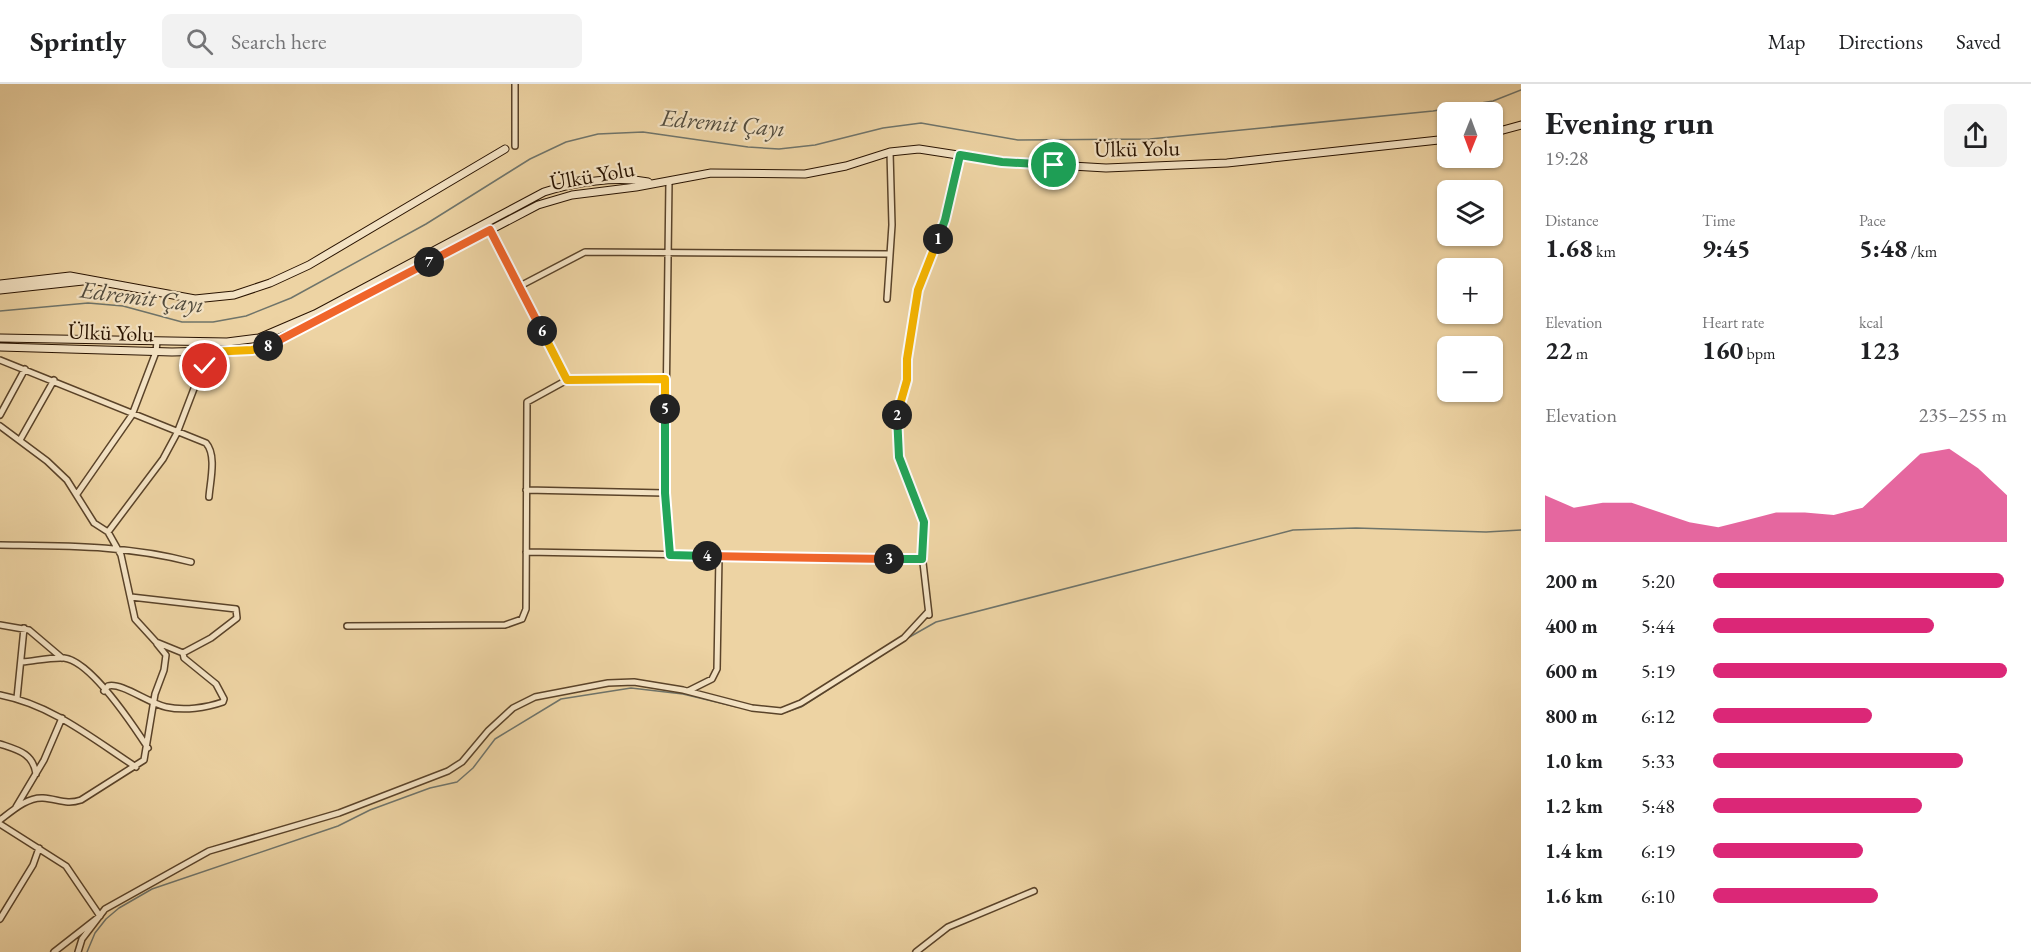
<!DOCTYPE html>
<meta charset="utf-8">
<style>
:root{--surface:#fff;--page:#f2f2f2;--text:#202124;--muted:#757577;--line:#e0e0e0;--accent:#db2777}
body{margin:0;font-family:"EB Garamond",serif;background:var(--page);color:var(--text);height:100vh;display:flex;flex-direction:column;font-size:22px;white-space:nowrap}
*{box-sizing:border-box;margin:0}
p{font-size:20px;color:var(--muted)}
.icon{flex:none;width:33px;height:33px;fill:none;stroke:currentColor;stroke-width:2;stroke-linecap:round;stroke-linejoin:round}
.map{position:relative;flex:1;overflow:hidden}
.drawer{display:flex;flex-direction:column;background:var(--surface);width:510px}
.drawer>*{flex:none}
.needle{width:39px;rotate:181deg}
.tools{position:absolute;left:1437px;top:18px;display:grid;gap:12px}
.tools a{display:grid;place-items:center;width:66px;height:66px;border-radius:9px;background:var(--surface);box-shadow:0 2px 4px #0004;font-size:30px}
.pin{position:absolute;display:grid;place-items:center;width:51px;height:51px;color:#fff;margin:-26px;border:3px solid #fff;border-radius:50%;box-shadow:0 2px 6px #0007}
.km{position:absolute;width:30px;height:30px;margin:-15px;border-radius:50%;background:#222;color:#fff;font-size:16px;line-height:30px;text-align:center}
.round{display:grid;place-items:center;flex:none;width:63px;height:63px;border-radius:9px;background:var(--page)}
.overview{display:flex;align-items:center;justify-content:space-between;height:102px;padding:0 24px}
h1{font-size:33px;font-weight:700;line-height:45px}
.figures{display:grid;grid-template-columns:repeat(3,1fr);gap:9px;height:102px;padding:6px 24px}
.figures div{display:grid;align-content:center}
.figures b{font-size:26px;font-weight:700}
.figures small{font-size:16px;font-weight:400}
.figures p{font-size:16px}
.chart{height:168px;padding:12px 24px}
.chart p{display:flex;justify-content:space-between}
.chart svg{width:100%;height:108px;margin-top:6px;fill:var(--accent);opacity:.7}
ul{padding:0 24px;list-style:none;font-size:20px}
li{display:grid;grid-template-columns:96px 72px 1fr;align-items:center;height:45px}
li i{height:15px;border-radius:8px;background:var(--accent)}
header{display:flex;align-items:center;gap:36px;box-sizing:border-box;height:84px;padding:0 30px;background:var(--surface);border-bottom:2px solid var(--line)}
header strong{font-size:28px}
nav{display:flex;gap:33px;margin-inline-start:auto;font-size:21px}
.search{width:420px;height:54px;background:var(--page);display:flex;align-items:center;gap:15px;box-sizing:border-box;padding:0 21px;border-radius:9px;color:var(--muted);font-size:22px}
main{display:flex;flex:1;min-height:0}
.map>svg:first-child{display:block}
</style>
<header>
<strong>Sprintly</strong>
<div class="search"><svg class="icon" aria-label="search" viewBox="0 0 24 24"><circle cx="10" cy="10" r="6"/><path d="M15 15l6 6"/></svg>Search here</div>
<nav><a>Map</a><a>Directions</a><a>Saved</a></nav>
</header>
<main>
<div class="map">
<svg width="1521" height="868" viewBox="0 0 1521 868">
<rect width="100%" height="100%" fill="#edd3a3"/>
<filter id="stains"><feTurbulence type="fractalNoise" baseFrequency=".00333" numOctaves="4"/><feColorMatrix values="0 0 0 0 .2 0 0 0 0 .09 0 0 0 0 .02 0 0 0 .5 -.17"/></filter>
<radialGradient id="worn" r=".72"><stop offset=".6" stop-color="#630" stop-opacity="0"/><stop offset="1" stop-color="#630" stop-opacity=".3"/></radialGradient>
<g fill="none" stroke-linecap="round" stroke-linejoin="round">
<path stroke="#6f746a" stroke-width="1.5" d="M0,227L88,219L123,222L182,238H213L246,232L291,214L426,140L530,75L566,58L598,50L643,48L748,63L779,65L815,61L883,44L921,39L1018,56L1150,55L1433,27L1493,17L1521,6
M906,555L936,538L1293,446L1356,444L1486,448L1521,446
M763,628L778,629
M786,628L801,623L887,568
M87,868L95,849L106,835L119,824L152,805L338,742L370,726L430,704L457,698L473,684L495,655L561,615L631,604L683,610L737,623"/>
<defs>
<path id="street" d="M515,62V0
M669,97L665,409L670,471
M489,145L567,296
M520,202L585,168L889,170
M887,215L892,141L890,68
M0,276L206,359C217,371 210,398 209,413
M0,331L25,285
M0,342L47,377L67,396L94,439L108,448L121,471L135,535L156,558L183,569L211,554L237,534L236,525L131,513
M20,356L54,296
M526,406L665,409
M77,410L132,331L156,268L157,257
M108,448L163,375L177,349L208,268
M0,461C65,462 128,461 191,478
M526,468L923,475
M929,531L922,470L924,438L899,373L897,336L907,296V275L918,206L945,137L960,71
M0,541L29,546L62,574
M347,542L505,541L522,535L526,525L527,318L567,296L665,295
M22,578C35,577 51,573 64,574C91,577 133,641 148,664
M104,607L108,602C121,598 150,620 166,623C184,627 206,624 223,618L224,615L216,600L184,574L183,569
M688,607L712,595L717,585L719,472
M0,611C52,621 93,655 136,683
M17,614L24,544
M0,660C18,666 33,669 36,690
M16,723L44,676L62,634
M0,736C12,727 27,713 43,714C58,715 66,721 81,716L144,676L155,610L164,586L166,571L157,560
M0,740L66,782L100,832L54,868
M0,835L33,781L39,764
M78,868L82,855L105,825L209,767L339,729L448,687L462,678L488,647L513,624L535,613L608,599L634,598L683,606L752,624L781,627L801,619L904,554L928,528
M916,868L948,843L1034,807"/>
<path id="secondary" d="M1492,49L1521,41
M0,200L70,192L195,215L234,211L270,199L309,181L505,65
M0,206L83,197
M0,254L227,258L259,254L315,230L544,108C575,98 616,92 648,98
M0,263L172,268L252,266L267,263L538,121L572,111L636,103L711,89L805,90L846,82L890,68L919,65L1003,78L1106,84L1227,79L1448,55"/>
</defs>
<use href="#street" stroke="#5a4329" stroke-width="8"/>
<use href="#secondary" stroke="#291300" stroke-width="9"/>
<use href="#street" stroke="#f3e2c3" stroke-width="5"/>
<use href="#secondary" stroke="#f3e2c3" stroke-width="7"/>
</g>
<g fill="none" stroke-linecap="round" stroke-linejoin="round">
<defs>
<path id="split-1" d="M938,155L945,136L960,71L1002,78L1054,81"/>
<path id="split-2" d="M897,331L907,296V275L918,206L938,155"/>
<path id="split-3" d="M889,475H922L924,438L899,373L897,331"/>
<path id="split-4" d="M707,472L889,475"/>
<path id="split-5" d="M665,325V409L670,471L707,472"/>
<path id="split-6" d="M542,247L567,296L665,295V325"/>
<path id="split-7" d="M429,178L490,146L542,247"/>
<path id="split-8" d="M268,262L429,178"/>
<path id="split-9" d="M205,282L208,268L252,266L268,262"/>
</defs>
<use href="#split-1" stroke="#fff" stroke-width="12"/>
<use href="#split-2" stroke="#fff" stroke-width="12"/>
<use href="#split-3" stroke="#fff" stroke-width="12"/>
<use href="#split-4" stroke="#fff" stroke-width="12"/>
<use href="#split-5" stroke="#fff" stroke-width="12"/>
<use href="#split-6" stroke="#fff" stroke-width="12"/>
<use href="#split-7" stroke="#fff" stroke-width="12"/>
<use href="#split-8" stroke="#fff" stroke-width="12"/>
<use href="#split-9" stroke="#fff" stroke-width="12"/>
<use href="#split-1" stroke="#22a559" stroke-width="8"/>
<use href="#split-2" stroke="#f5b400" stroke-width="8"/>
<use href="#split-3" stroke="#22a559" stroke-width="8"/>
<use href="#split-4" stroke="#f0652b" stroke-width="8"/>
<use href="#split-5" stroke="#22a559" stroke-width="8"/>
<use href="#split-6" stroke="#f5b400" stroke-width="8"/>
<use href="#split-7" stroke="#f0652b" stroke-width="8"/>
<use href="#split-8" stroke="#f0652b" stroke-width="8"/>
<use href="#split-9" stroke="#f5b400" stroke-width="8"/>
</g>
<g text-anchor="middle" stroke-width="4.5" stroke-linejoin="round" paint-order="stroke">
<g font-size="22" fill="#291300" stroke="#f3e2c3">
<text transform="translate(1137 64) rotate(-1)" y="8">Ülkü Yolu</text>
<text transform="translate(592 91) rotate(-10)" y="8">Ülkü Yolu</text>
<text transform="translate(111 248) rotate(2)" y="8">Ülkü Yolu</text>
</g>
<g font-size="24" font-style="italic" fill="#524c3e" stroke="#f3e2c3">
<text transform="translate(723 39) rotate(5)" y="8">Edremit Çayı</text>
<text transform="translate(142 213) rotate(7)" y="8">Edremit Çayı</text>
</g>
</g>
<rect width="100%" height="100%" filter="url(#stains)"/>
<rect width="100%" height="100%" fill="url(#worn)"/>
</svg>
<div class="tools">
<a><svg class="needle" viewBox="-14 -14 28 28"><path d="M0-13l5 13h-10z" fill="#e53935"/><path d="M0 13l5-13h-10z" fill="#757577"/></svg></a>
<a><svg class="icon" aria-label="layers" viewBox="0 0 24 24"><path d="M12 4l9 5-9 5-9-5zM3 14l9 5 9-5"/></svg></a>
<a>+</a>
<a>−</a>
</div>
<div class="pin" style="left:1054px;top:81px;background:#1e9e55"><svg class="icon" aria-label="arrive" viewBox="0 0 24 24"><path d="M6 21V4h12l-3 4 3 4H6"/></svg></div>
<div class="pin" style="left:205px;top:282px;background:#d93025"><svg class="icon" aria-label="check" viewBox="0 0 24 24"><path d="M5 12l5 5 9-10"/></svg></div>
<b class="km" style="left:938px;top:155px">1</b>
<b class="km" style="left:897px;top:331px">2</b>
<b class="km" style="left:889px;top:475px">3</b>
<b class="km" style="left:707px;top:472px">4</b>
<b class="km" style="left:665px;top:325px">5</b>
<b class="km" style="left:542px;top:247px">6</b>
<b class="km" style="left:429px;top:178px">7</b>
<b class="km" style="left:268px;top:262px">8</b>
</div>
<section class="drawer">
<div class="overview"><div><h1>Evening run</h1><p>19:28</p></div><a class="round"><svg class="icon" aria-label="share" viewBox="0 0 24 24"><path d="M12 15V3M7 8l5-5 5 5M5 13v7h14v-7"/></svg></a></div>
<div class="figures">
<div><p>Distance</p><b>1.68<small> km</small></b></div>
<div><p>Time</p><b>9:45</b></div>
<div><p>Pace</p><b>5:48<small> /km</small></b></div>
</div>
<div class="figures">
<div><p>Elevation</p><b>22<small> m</small></b></div>
<div><p>Heart rate</p><b>160<small> bpm</small></b></div>
<div><p>kcal</p><b>123</b></div>
</div>
<div class="chart"><p><span>Elevation</span>235–255 m</p>
<svg viewBox="0 0 160 44" preserveAspectRatio="none"><path d="M0 44V25L10 30L20 28L30 28L40 32L50 36L60 38L70 35L80 32L90 32L100 33L110 30L120 19L130 8L140 6L150 14L160 25V44z"/></svg>
</div>
<ul>
<li><b>200 m</b>5:20<i style="width:99%"></i></li>
<li><b>400 m</b>5:44<i style="width:75%"></i></li>
<li><b>600 m</b>5:19<i style="width:100%"></i></li>
<li><b>800 m</b>6:12<i style="width:54%"></i></li>
<li><b>1.0 km</b>5:33<i style="width:85%"></i></li>
<li><b>1.2 km</b>5:48<i style="width:71%"></i></li>
<li><b>1.4 km</b>6:19<i style="width:51%"></i></li>
<li><b>1.6 km</b>6:10<i style="width:56%"></i></li>
</ul>
</section>
</main>
